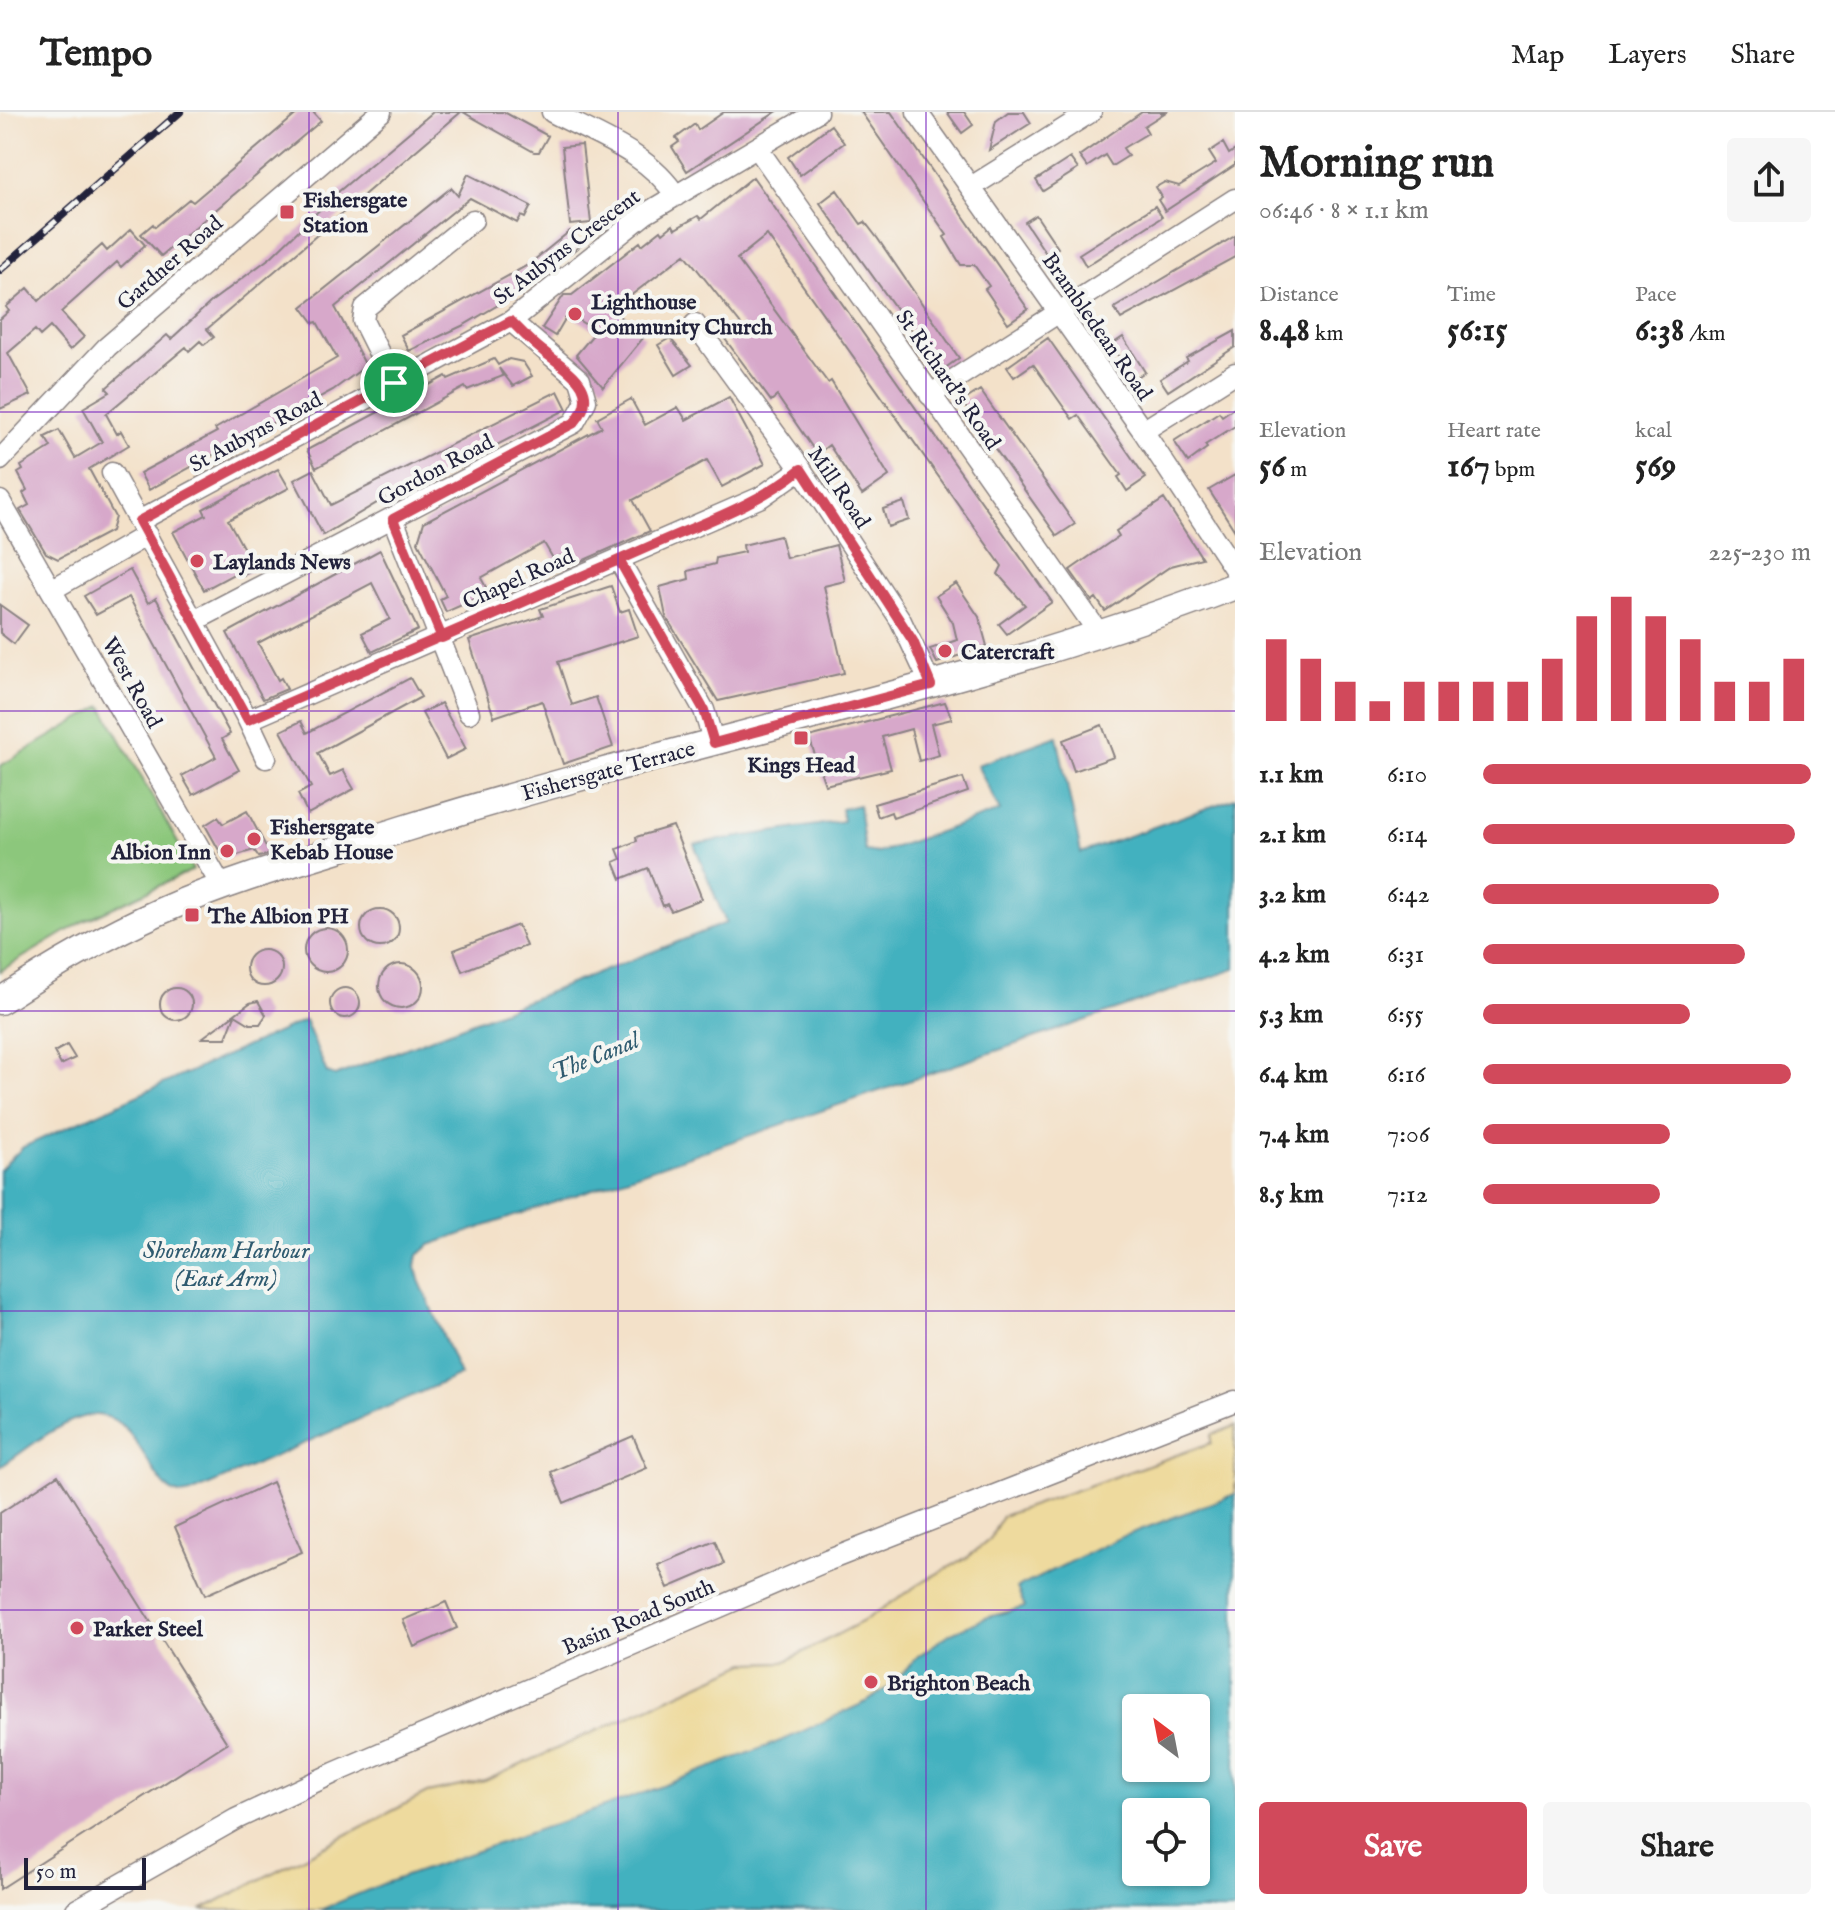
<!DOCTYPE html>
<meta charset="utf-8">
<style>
:root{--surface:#fff;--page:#f6f6f6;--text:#222;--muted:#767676;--line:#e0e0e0;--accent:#d1495b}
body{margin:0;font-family:"IM FELL English",serif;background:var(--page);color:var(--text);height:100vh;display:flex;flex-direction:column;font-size:30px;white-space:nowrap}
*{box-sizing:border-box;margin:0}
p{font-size:26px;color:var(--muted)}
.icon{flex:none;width:44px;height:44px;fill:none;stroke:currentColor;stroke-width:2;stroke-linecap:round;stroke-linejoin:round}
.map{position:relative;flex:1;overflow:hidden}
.sheet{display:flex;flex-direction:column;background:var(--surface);width:600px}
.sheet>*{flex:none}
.needle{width:52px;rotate:328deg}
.tools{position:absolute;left:1122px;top:1582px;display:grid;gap:16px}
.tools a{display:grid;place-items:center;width:88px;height:88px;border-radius:8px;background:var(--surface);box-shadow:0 2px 6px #0004;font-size:40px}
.scale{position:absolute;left:24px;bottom:20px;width:122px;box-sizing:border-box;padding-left:8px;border:4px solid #22223b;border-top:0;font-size:22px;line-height:28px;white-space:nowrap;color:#22223b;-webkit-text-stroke:6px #f6f6f2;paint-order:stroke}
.pin{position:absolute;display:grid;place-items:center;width:68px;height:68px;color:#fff;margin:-34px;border:4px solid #fff;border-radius:50%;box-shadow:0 2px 8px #0007}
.round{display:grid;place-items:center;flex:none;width:84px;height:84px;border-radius:8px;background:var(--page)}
.headline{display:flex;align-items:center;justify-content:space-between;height:136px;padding:0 24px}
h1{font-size:44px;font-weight:700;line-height:60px}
.stats{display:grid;grid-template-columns:repeat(3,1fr);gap:12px;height:136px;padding:8px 24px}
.stats div{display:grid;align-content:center}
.stats b{font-size:34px;font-weight:700}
.stats small{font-size:22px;font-weight:400}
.stats p{font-size:22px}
.chart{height:224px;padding:16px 24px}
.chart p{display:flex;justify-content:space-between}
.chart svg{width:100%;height:144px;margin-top:8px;stroke:var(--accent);stroke-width:6}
.cta{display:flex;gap:16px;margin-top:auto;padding:16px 24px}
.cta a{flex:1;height:92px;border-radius:8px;background:var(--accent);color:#fff;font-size:32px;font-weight:700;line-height:92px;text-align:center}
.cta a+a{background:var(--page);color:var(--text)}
ul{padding:0 24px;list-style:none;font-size:26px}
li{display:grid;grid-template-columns:128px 96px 1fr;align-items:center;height:60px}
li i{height:20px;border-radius:10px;background:var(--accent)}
header{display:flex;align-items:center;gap:48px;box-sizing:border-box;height:112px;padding:0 40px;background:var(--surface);border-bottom:2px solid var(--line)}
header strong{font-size:38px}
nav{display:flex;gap:44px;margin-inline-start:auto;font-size:28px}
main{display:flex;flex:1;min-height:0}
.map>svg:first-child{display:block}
</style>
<header>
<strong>Tempo</strong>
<nav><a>Map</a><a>Layers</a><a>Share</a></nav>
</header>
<main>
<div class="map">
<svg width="1235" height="1798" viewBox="0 0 1235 1798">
<rect width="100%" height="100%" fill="#f6f6f2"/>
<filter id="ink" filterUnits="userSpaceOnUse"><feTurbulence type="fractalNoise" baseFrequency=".0125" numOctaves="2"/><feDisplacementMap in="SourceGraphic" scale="16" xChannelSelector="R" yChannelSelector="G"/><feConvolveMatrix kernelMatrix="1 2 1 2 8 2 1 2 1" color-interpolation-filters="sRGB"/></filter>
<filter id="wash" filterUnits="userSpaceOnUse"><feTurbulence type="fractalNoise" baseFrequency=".006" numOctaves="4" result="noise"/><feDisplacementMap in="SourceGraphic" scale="32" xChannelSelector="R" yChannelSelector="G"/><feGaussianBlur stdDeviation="1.8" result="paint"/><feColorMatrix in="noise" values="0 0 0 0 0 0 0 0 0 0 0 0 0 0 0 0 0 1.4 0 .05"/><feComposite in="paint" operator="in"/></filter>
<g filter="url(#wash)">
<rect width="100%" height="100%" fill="#f3e1c9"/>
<path fill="#8cc77c" stroke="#57745c" stroke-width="2" d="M102,594L193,758L84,809L0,859V654Z"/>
<path fill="#eeda9e" stroke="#887e6c" stroke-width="2" d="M1235,1314V1445L568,1798H201L427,1681L485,1669L746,1551L784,1550L862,1510L925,1468L967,1446L990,1427L1002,1404L1211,1331V1323Z"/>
<path fill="#43b1bf" stroke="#326a7d" stroke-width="2" fill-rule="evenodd" d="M1057,624L1081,741L1235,686V857L430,1133L418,1143L416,1154L419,1168L460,1263L191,1381C148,1396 145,1291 86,1304C56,1311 25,1339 0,1355V1058L23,1035L305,908L327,961L335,964L726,811L694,732L843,709L841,697L859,693L865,739L878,741L1000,699L977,653Z
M1235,1382V1798H320L385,1771L644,1681L788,1626L866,1590L892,1573L918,1544L951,1521L988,1505L1025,1495L1017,1476L1119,1426ZM1136,1596H1196V1656H1136ZM1136,1700H1196V1760H1136Z"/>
<g id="blocks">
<path fill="#d7a8ca" d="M299,0H313L321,9L161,144L141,122L153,112L155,115L189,87L193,90Z
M433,0H461L207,217L214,225L204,233L200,229L189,239L186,235L106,302L117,322L121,319L129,333L89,357L115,405L111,419L58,447L46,441L20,398L29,393L23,381L27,378L18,361L23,358L21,354L51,335L45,325L59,318L75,346L102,330L83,296L110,280L106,276L167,223L171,227L212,189L271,145L338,80Z
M463,0H504L548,24L539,40H534Z
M724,0H776L687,59L672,35L679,30L676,26L695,12L698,18Z
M861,0H891L1028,197L1008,211L985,177L989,174L974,153H961L944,125L947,123Z
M947,0H964L973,13L962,21Z
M1008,0H1024L1031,11L989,38L996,9Z
M1142,0H1166L1144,14L1148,21L1123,36L1128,44L1112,54L1105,43L1087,55L1079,44Z
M831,13L844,31L800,63L788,45Z
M1223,31L1229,42L1235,38V53L1165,99L1158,88L1162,85L1156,75L1165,70L1179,74L1216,51L1209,40Z
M582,33L591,111L570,113L562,35Z
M1070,46L1078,57L1043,79L1036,68Z
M468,62L531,94L525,106L521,104L517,111L470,86L335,195L366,254L333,278L149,378L140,361L217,320L215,317L337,246L317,210L314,211L302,195L451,76L458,84Z
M753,65L1052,490L1007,522L999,512L1025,493L998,462L1002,454L767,123L737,147L828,271L831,269L889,364L862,383L829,333L817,342L777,284L771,289L725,227L742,214L685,142L612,198L644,225L603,275L576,243L596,219L568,202L555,224L542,216L564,183H572L640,130L642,133L661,118L663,121L673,113L675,117L698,104L701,107Z
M837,78L861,112L865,110L878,127L959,246L941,259L820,91Z
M1155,94L1162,105L1086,154L1079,142Z
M1036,103L1058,136L1047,143L1025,110Z
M131,117L145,133L121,155L117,150L61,200L84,225L70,238L50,215L40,224L35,218L8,241L31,283L0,297V207L9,199L6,195L28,176L39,189L102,133L107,139Z
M570,119L580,134L530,170L532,173L464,213L409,239L401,223L528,153Z
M1235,124V145L1121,207L1114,196Z
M1235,219V235L1168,279L1160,267L1188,249L1186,246Z
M1123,225L1145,260L1134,267L1111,233Z
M670,226L692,253L676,263L658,233Z
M1048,226L1146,366L1127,379L1118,365L1121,363L1078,303L1072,307L1033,252L1014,265L1007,255Z
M494,247L498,253L509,247L523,250L532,264L513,274L499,256L503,264L467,278L465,275L316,356L307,338L446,264L448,267Z
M980,278L1075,412L1057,424L962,290Z
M558,279L567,297L409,378L407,376L382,388L323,423L294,368L313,358L331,393Z
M729,285L765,352L722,375L707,348L633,388L650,419L566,456L560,444L554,448L544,431L481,466L489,481L446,500L440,487L446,484L418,430L424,410L602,315L597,306L631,287L645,313L678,295L686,308Z
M1235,295V314L1205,333L1207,336L1188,350L1174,329L1219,300L1222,304Z
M278,357L289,376L228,408L255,457L244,463L241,458L204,478L173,420L206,403L203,397Z
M1235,363V419L1209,378Z
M1164,387L1202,446L1171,454L1105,499L1096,486L1092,489L1070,458L1119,424L1116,419Z
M904,390L909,408L888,415L883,397Z
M780,424L786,446L836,433L845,469L824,474L844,561L718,589L666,505L660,475L689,467L688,459L715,452L716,446L744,440L743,433Z
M380,438L418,518L372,540L362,521L390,507L372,471L258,531L278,568L281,566L287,577L263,587L227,521Z
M130,458L148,491L156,486L230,622L222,627L239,658L193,683L182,664L216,645L129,485L96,503L84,484Z
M956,471L979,505L987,534L937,551L930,537L957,528L953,511L936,484Z
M611,474L620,500L629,497L638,524L558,550L572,593L596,585L613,635L563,652L542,589L494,605L469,528L543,504L540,497Z
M0,493L28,513L14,532L0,521Z
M410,566L421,585L318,641L330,664L343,658L354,677L308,702L298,682L311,675L281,619L301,609L307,621Z
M945,590L952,607L931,612L939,643L919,649L911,617L882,625L891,657L825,673L809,625Z
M441,591L466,637L446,647L422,601Z
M1102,613L1114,645L1074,659L1063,628Z
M963,666L968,680L893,706L891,700L878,705L874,692Z
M247,699L270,742L259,745L254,738L224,747L205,713L218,705L223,712Z
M673,714L702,787L671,799L667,792L663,794L648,756L621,767L614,750L621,747L617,737L637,729L636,725Z
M361 816a19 19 0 1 1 38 0a19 19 0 1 1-38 0Z
M518,813L526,834L462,859L454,838Z
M304 838a22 22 0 1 1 44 0a22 22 0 1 1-44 0Z
M246 856a18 18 0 1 1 36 0a18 18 0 1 1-36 0Z
M379 874a22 22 0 1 1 44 0a22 22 0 1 1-44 0Z
M330 891a15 15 0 1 1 30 0a15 15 0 1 1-30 0Z
M160 892a16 16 0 1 1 32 0a16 16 0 1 1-32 0Z
M258,889L266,903L260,912H250L235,903L226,926H202L250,891Z
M67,933L75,946L61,953L54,940Z
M633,1324L647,1356L564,1391L551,1360Z
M58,1363L227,1631L0,1777V1401Z
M272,1370L302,1440L205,1483L175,1415Z
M715,1429L724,1452L668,1476L658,1453Z
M446,1490L457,1516L414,1535L403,1508Z"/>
</g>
</g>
<g filter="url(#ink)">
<use href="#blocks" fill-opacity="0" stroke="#8a8282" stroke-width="2"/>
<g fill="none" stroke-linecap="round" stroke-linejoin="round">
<defs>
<path id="minor" d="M552,0C595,23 649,41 676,84
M917,0L1143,319L1235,458
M758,37L1101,524
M971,75L1091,0
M695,212L801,357L900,507L931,573
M394,271L363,209L365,196L473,108
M930,283L1235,87
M1143,319L1235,261
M0,348L107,235L381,0
M112,361L248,608L266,646
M0,389L222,775
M393,407L469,601
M139,409L511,209L645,102L817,0
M619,448L704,598L714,631
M53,477L147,423
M194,509L574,311L586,289L580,268L511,209
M248,608L761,385L801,357
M76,1798L236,1707L334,1661L829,1448L1235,1289"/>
<path id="major" d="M0,889C50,856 105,824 161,799C238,765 322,743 403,717C679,630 964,578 1235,474"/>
</defs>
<use href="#minor" stroke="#8a8282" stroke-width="23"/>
<use href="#major" stroke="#8a8282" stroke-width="29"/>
<use href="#minor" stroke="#fff" stroke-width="20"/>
<use href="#major" stroke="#fff" stroke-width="26"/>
<defs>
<path id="rail" d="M0,158L180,0"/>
</defs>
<use href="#rail" stroke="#22223b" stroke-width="8"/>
<use href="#rail" stroke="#f6f6f2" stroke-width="5" stroke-dasharray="15" stroke-linecap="butt"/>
</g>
</g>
<g fill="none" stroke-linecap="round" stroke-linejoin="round" filter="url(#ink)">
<defs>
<path id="route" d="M394,271L139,409L248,608L619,448L704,598L714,631L931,573L913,529L801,357C758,392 705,410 655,432C584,463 513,495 442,526L393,407L574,311C604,277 567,258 543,239C531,230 521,219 511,209L394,271"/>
</defs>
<use href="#route" stroke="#fff" stroke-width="16"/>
<use href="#route" stroke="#d1495b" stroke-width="10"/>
</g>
<path fill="none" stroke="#7b2cbf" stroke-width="2" stroke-opacity="0.55" d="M309,0V1798M618,0V1798M926,0V1798M0,300H1235M0,599H1235M0,899H1235M0,1199H1235M0,1498H1235"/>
<g fill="#d1495b" stroke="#f6f6f2" stroke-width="3">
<rect x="279" y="92" width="16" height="16" rx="4"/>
<circle cx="575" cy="202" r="8"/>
<circle cx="197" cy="449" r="8"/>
<circle cx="945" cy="539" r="8"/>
<rect x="793" y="618" width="16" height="16" rx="4"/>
<circle cx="254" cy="727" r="8"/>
<circle cx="227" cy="739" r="8"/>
<rect x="184" y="795" width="16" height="16" rx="4"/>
<circle cx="77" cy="1516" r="8"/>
<circle cx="871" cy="1570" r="8"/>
</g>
<g text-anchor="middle" stroke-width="8" stroke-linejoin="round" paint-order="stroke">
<g font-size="22" font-weight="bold" fill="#22223b" stroke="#f6f6f2" text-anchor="start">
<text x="303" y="95">Fishersgate<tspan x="303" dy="25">Station</tspan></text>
<text x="591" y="197">Lighthouse<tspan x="591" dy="25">Community Church</tspan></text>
<text x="213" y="457">Laylands News</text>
<text x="961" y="547">Catercraft</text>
<text x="801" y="660" text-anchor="middle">Kings Head</text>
<text x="270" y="722">Fishersgate<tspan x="270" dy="25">Kebab House</tspan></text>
<text x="211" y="747" text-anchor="end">Albion Inn</text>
<text x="208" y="811">The Albion PH</text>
<text x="93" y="1524">Parker Steel</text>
<text x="887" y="1578">Brighton Beach</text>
</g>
<g font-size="22" fill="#22223b" stroke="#f6f6f2">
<text transform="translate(566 134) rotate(-37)" y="8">St Aubyns Crescent</text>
<text transform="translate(169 150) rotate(-41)" y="8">Gardner Road</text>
<text transform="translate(1098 214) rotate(55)" y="8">Brambledean Road</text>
<text transform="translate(949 267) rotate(55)" y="8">St Richard's Road</text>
<text transform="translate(255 319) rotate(-28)" y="8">St Aubyns Road</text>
<text transform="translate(435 357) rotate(-28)" y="8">Gordon Road</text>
<text transform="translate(840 375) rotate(56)" y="8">Mill Road</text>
<text transform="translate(518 466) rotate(-24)" y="8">Chapel Road</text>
<text transform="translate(133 570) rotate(61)" y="8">West Road</text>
<text transform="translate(608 658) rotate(-15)" y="8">Fishersgate Terrace</text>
<text transform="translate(638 1504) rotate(-23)" y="8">Basin Road South</text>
</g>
<g font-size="24" font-style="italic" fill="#2f5b70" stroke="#f6f6f2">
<text transform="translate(595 944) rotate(-22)" y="8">The Canal</text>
<text x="226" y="1146">Shoreham Harbour<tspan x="226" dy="28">(East Arm)</tspan></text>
</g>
</g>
</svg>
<div class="tools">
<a><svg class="needle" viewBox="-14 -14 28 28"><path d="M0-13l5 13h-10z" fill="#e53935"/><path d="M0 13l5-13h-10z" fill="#767676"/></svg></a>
<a><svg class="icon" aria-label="locate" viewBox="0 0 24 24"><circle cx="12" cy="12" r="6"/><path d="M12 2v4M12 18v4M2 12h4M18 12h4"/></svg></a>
</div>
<div class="scale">50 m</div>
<div class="pin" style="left:394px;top:271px;background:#1e9e55"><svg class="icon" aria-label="arrive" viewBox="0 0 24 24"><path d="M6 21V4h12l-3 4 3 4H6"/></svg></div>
</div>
<section class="sheet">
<div class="headline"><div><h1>Morning run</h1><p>06:46 · 8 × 1.1 km</p></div><a class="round"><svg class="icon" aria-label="share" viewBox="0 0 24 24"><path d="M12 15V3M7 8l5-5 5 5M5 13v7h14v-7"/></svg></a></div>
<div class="stats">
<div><p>Distance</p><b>8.48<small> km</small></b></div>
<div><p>Time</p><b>56:15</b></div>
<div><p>Pace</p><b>6:38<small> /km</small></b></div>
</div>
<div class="stats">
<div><p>Elevation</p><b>56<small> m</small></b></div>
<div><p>Heart rate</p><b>167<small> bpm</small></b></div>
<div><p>kcal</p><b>569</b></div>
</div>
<div class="chart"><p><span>Elevation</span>225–230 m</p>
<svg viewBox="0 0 160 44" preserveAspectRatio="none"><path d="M5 44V19M15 44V25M25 44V32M35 44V38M45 44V32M55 44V32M65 44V32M75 44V32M85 44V25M95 44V12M105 44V6M115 44V12M125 44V19M135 44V32M145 44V32M155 44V25"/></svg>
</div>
<ul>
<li><b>1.1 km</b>6:10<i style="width:100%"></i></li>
<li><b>2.1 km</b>6:14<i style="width:95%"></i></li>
<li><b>3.2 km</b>6:42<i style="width:72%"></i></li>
<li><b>4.2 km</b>6:31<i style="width:80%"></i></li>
<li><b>5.3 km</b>6:55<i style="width:63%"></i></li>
<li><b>6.4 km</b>6:16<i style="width:94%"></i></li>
<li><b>7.4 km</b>7:06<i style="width:57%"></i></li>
<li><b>8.5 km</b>7:12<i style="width:54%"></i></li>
</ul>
<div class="cta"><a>Save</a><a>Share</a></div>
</section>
</main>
